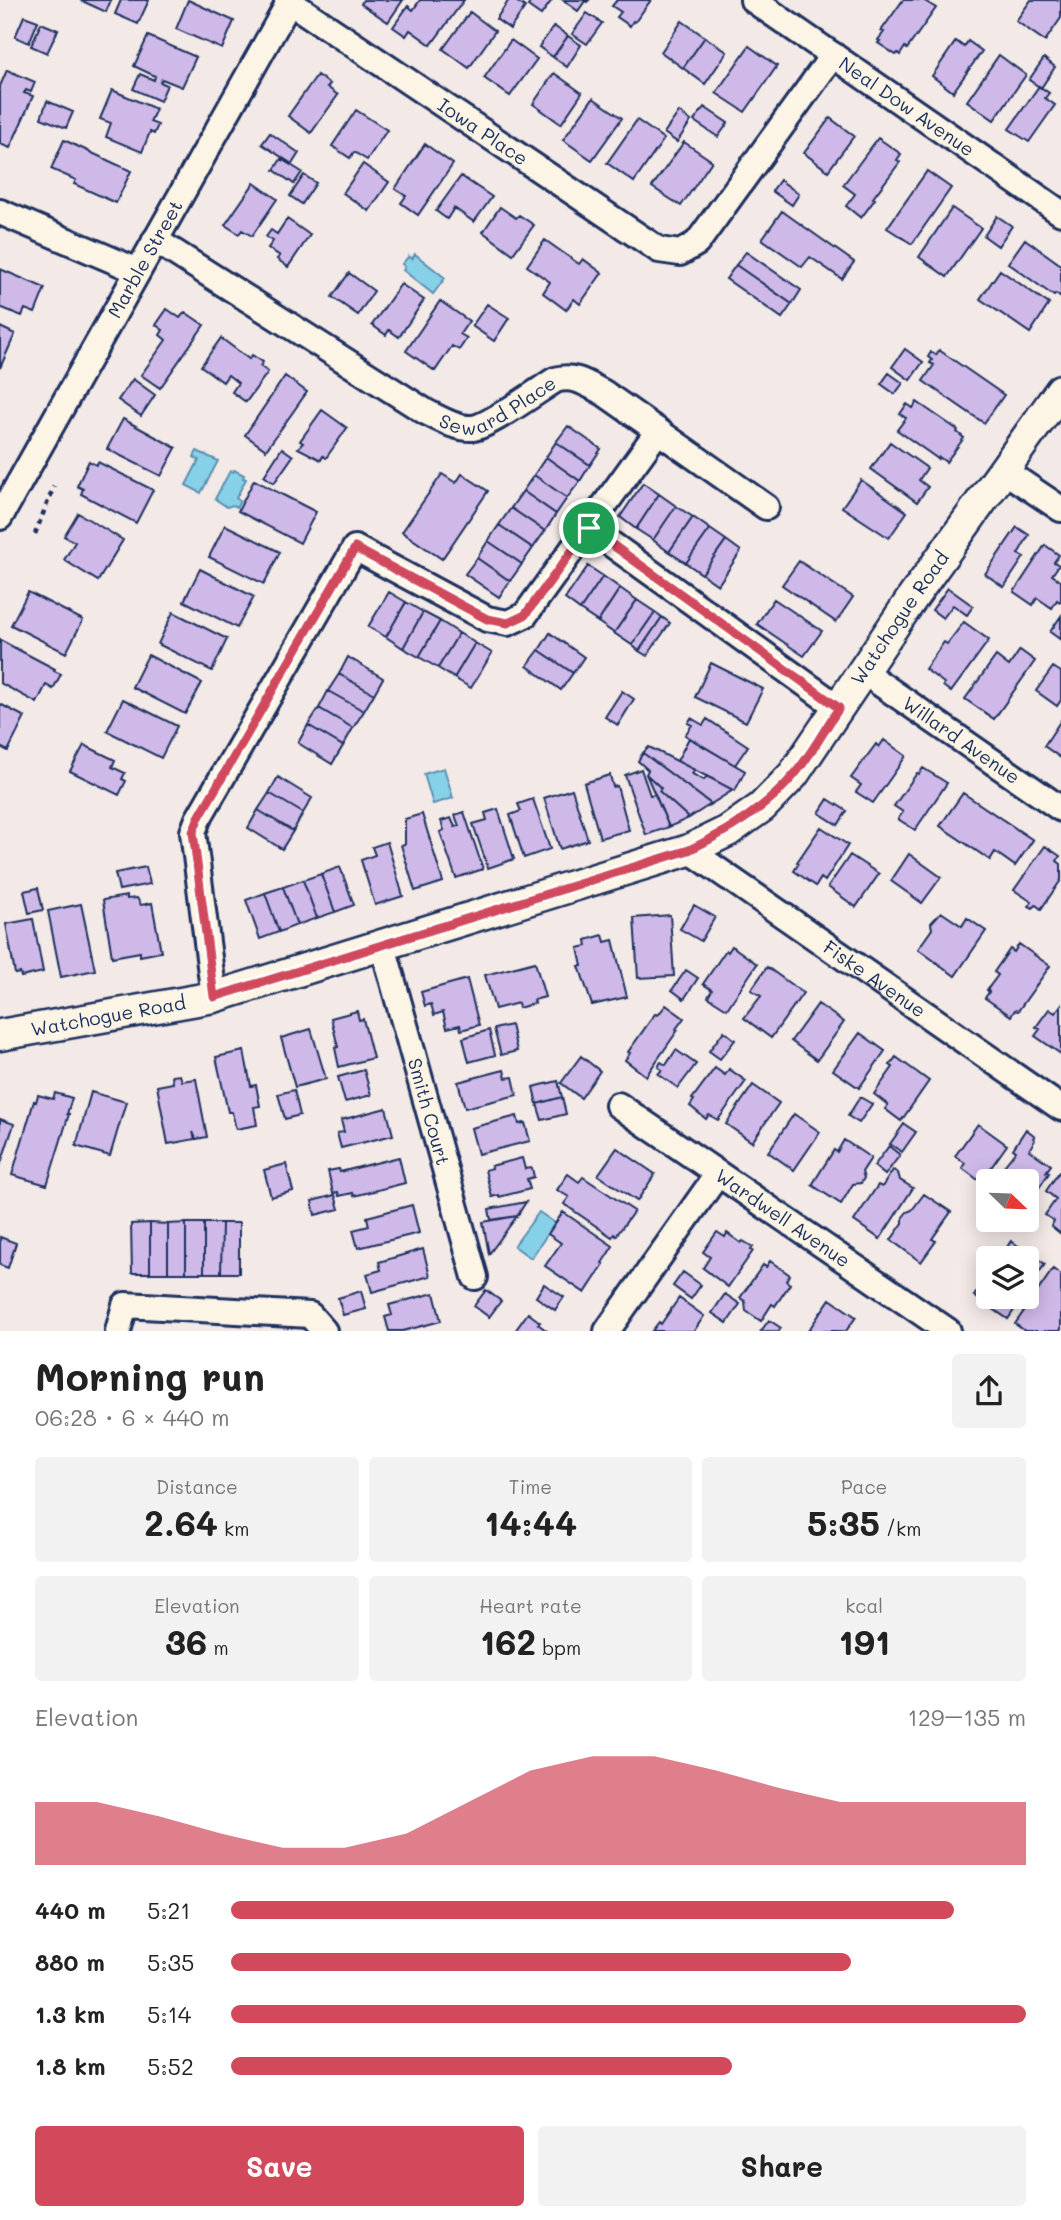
<!DOCTYPE html>
<meta charset="utf-8">
<style>
:root{--surface:#fff;--page:#f2f2f2;--text:#222;--muted:#767676;--accent:#d1495b}
body{margin:0;font-family:Mali,sans-serif;background:var(--page);color:var(--text);height:100vh;display:flex;flex-direction:column;font-size:26px;white-space:nowrap}
*{box-sizing:border-box;margin:0}
p{font-size:23px;color:var(--muted)}
.icon{flex:none;width:38px;height:38px;fill:none;stroke:currentColor;stroke-width:2;stroke-linecap:round;stroke-linejoin:round}
.map{position:relative;height:1331px;overflow:hidden}
.details{display:flex;flex-direction:column;background:var(--surface);flex:1}
.details>*{flex:none}
.needle{width:46px;rotate:113deg}
.tools{position:absolute;left:976px;top:1169px;display:grid;gap:14px}
.tools a{display:grid;place-items:center;width:63px;height:63px;border-radius:7px;background:var(--surface);box-shadow:0 4px 18px #0003;font-size:35px}
.pin{position:absolute;display:grid;place-items:center;width:60px;height:60px;color:#fff;margin:-30px;border:4px solid #fff;border-radius:50%;box-shadow:0 2px 7px #0007}
.round{display:grid;place-items:center;flex:none;width:74px;height:74px;border-radius:7px;background:var(--page)}
.overview{display:flex;align-items:center;justify-content:space-between;height:119px;padding:0 35px}
h1{font-size:38px;font-weight:700;line-height:52px}
.metrics{display:grid;grid-template-columns:repeat(3,1fr);gap:10px;height:119px;padding:7px 35px}
.metrics div{display:grid;align-content:center;border-radius:7px;background:var(--page);text-align:center}
.metrics b{font-size:35px;font-weight:700}
.metrics small{font-size:19px;font-weight:400}
.metrics p{font-size:19px}
.chart{height:196px;padding:14px 35px}
.chart p{display:flex;justify-content:space-between}
.chart svg{width:100%;height:126px;margin-top:7px;fill:var(--accent);opacity:.7}
.action{display:flex;gap:14px;margin-top:auto;padding:14px 35px}
.action a{flex:1;height:80px;border-radius:7px;background:var(--accent);color:#fff;font-size:28px;font-weight:700;line-height:80px;text-align:center}
.action a+a{background:var(--page);color:var(--text)}
ul{padding:0 35px;list-style:none;font-size:23px}
li{display:grid;grid-template-columns:112px 84px 1fr;align-items:center;height:52px}
li i{height:18px;border-radius:9px;background:var(--accent)}
.map>svg:first-child{display:block}
</style>
<div class="map">
<svg width="1061" height="1331" viewBox="0 0 1061 1331">
<rect width="100%" height="100%" fill="#f3e9e6"/>
<filter id="ink" filterUnits="userSpaceOnUse"><feTurbulence type="fractalNoise" baseFrequency=".0143" numOctaves="2"/><feDisplacementMap in="SourceGraphic" scale="14" xChannelSelector="R" yChannelSelector="G"/><feConvolveMatrix kernelMatrix="1 2 1 2 8 2 1 2 1" color-interpolation-filters="sRGB"/></filter>
<g filter="url(#ink)">
<path fill="#87d1e8" stroke="#5c90b1" stroke-width="2" d="M415,254L445,278L433,294L403,270L405,267L402,264L409,256L412,259Z
M197,451L218,461L201,493L186,485L199,460L194,457Z
M234,470L244,475L243,478L246,479L236,498L240,501L237,507L233,505L227,507L215,499L230,471L233,472Z
M444,768L453,798L433,804L424,774Z
M539,1212L555,1223L531,1258L514,1246Z"/>
<path fill="#cfb9e8" stroke="#1b2f5e" stroke-width="2" d="M80,0H111L106,12Z
M121,0H149L138,24L115,14Z
M188,0L234,21L222,49L176,29Z
M363,0H403L388,22L361,4Z
M420,0H464L431,45L410,30L406,36L393,27L408,6L413,10Z
M509,0H514L525,7L510,29L496,19Z
M532,0H552L541,15L528,6Z
M563,0H589L587,2L585,1L578,11Z
M617,0H651L635,22L633,21L630,26L617,17L621,12L612,6Z
M903,0H923L936,8L907,49L905,47L900,55L898,53L896,55L878,43L880,41L878,40L884,32L881,31Z
M1031,0H1061V18L1045,41L1016,21Z
M470,12L495,31L469,68L443,49Z
M587,13L602,23L587,44L572,34Z
M24,16L38,21L29,43L15,37Z
M682,21L705,37L683,68L661,52Z
M41,23L58,30L47,53L31,46Z
M554,26L568,36L553,57L539,47Z
M148,36L196,57L182,87L162,79L160,82L167,85L160,101L133,89L140,74L154,80L155,76L134,66Z
M568,36L581,45L567,67L553,57Z
M705,37L727,52L705,84L683,68Z
M511,40L537,59L510,96L484,78Z
M956,41L964,47L968,41L982,51L953,92L932,76Z
M749,46L777,66L745,112L716,93Z
M999,55L1026,75L994,120L967,101Z
M1044,58L1055,67L1041,88L1029,80Z
M7,70L35,82L31,92L26,90L24,93L33,96L10,148L0,144V86Z
M554,73L582,93L561,124L533,104Z
M317,75L330,84L327,87L338,95L311,133L288,116Z
M1039,86L1049,93L1045,98L1055,105L1029,142L1009,129Z
M112,90L156,109L150,122L158,125L154,134L150,132L142,152L106,137L111,123L100,119Z
M593,98L622,118L592,160L563,140Z
M47,101L73,112L66,128L41,118Z
M704,107L728,123L718,137L694,121Z
M356,110L387,130L367,160L354,152L350,158L332,146Z
M679,112L691,121L677,142L664,133Z
M830,118L854,136L828,171L804,153Z
M637,120L664,139L634,182L607,163Z
M270,133L299,153L292,164L262,144Z
M878,138L901,154L897,160L900,162L873,198L875,199L861,218L846,206L855,194L843,185Z
M64,140L131,171L116,203L74,184L76,180L51,169Z
M684,142L712,161L681,206L652,187Z
M425,144L453,164L418,215L401,203L406,196L395,189Z
M281,159L302,172L294,184L274,170Z
M363,164L389,182L369,211L343,193Z
M927,171L951,188L912,244L887,228Z
M304,175L316,183L302,204L290,196Z
M461,176L492,197L474,222L454,208L447,219L436,211Z
M780,180L799,194L792,205L772,191Z
M254,183L277,199L252,236L242,230L239,234L225,225Z
M500,207L516,218L519,215L534,225L513,254L483,232Z
M952,208L981,228L947,277L919,257Z
M782,211L854,262L842,279L810,257L802,267L762,239Z
M997,216L1012,226L998,246L984,236Z
M287,219L310,235L288,267L277,259L280,256L268,248L273,241L266,237L271,230L277,234Z
M1025,239L1061,265V298L1056,294L1054,296L1051,294L1008,263Z
M545,240L579,264L583,259L602,273L580,304L574,299L566,310L543,293L550,282L527,266Z
M746,252L801,290L792,304L736,265Z
M736,265L792,304L782,318L726,279Z
M0,269L45,288L35,313L25,309L22,316L0,307Z
M1000,270L1049,304L1030,333L980,299Z
M349,273L374,291L358,315L332,297Z
M401,284L424,300L399,337L389,330L386,335L372,325Z
M440,301L469,321L460,334L467,338L459,350L452,346L435,371L406,351Z
M487,304L509,318L494,341L472,326Z
M167,309L180,318L185,312L204,325L160,388L141,375L166,340L160,335L163,330L156,325Z
M0,327L15,334L0,368Z
M221,338L249,359L252,355L263,362L260,366L268,372L246,402L232,392L238,383L228,375L223,382L201,366Z
M905,349L923,362L910,380L892,367Z
M939,350L1004,395L984,423L923,381L934,365L930,363L932,360L928,357L931,352L936,355Z
M889,373L903,383L895,394L881,384Z
M285,376L307,392L266,450L245,435Z
M133,379L155,395L141,416L118,400Z
M917,402L958,430L957,432L964,438L946,462L939,457L938,459L897,430L906,418L900,414L907,404L913,408Z
M322,410L347,428L326,458L323,456L321,460L298,448L303,443L300,441Z
M123,419L176,448L161,476L107,449Z
M568,426L601,449L590,465L556,442Z
M556,442L590,465L580,481L546,457Z
M890,442L927,468L919,480L928,487L917,502L871,469Z
M282,448L293,456L274,483L264,476Z
M546,457L580,481L567,498L534,475Z
M89,461L96,465L98,462L153,490L136,523L81,494L83,489L77,486Z
M442,474L456,483L462,474L488,491L442,559L402,532Z
M534,475L567,498L556,514L523,491Z
M254,480L316,512L300,543L238,511Z
M861,480L907,512L889,538L842,507Z
M643,483L659,494L636,529L620,517Z
M523,491L556,514L545,531L511,508Z
M659,494L676,506L653,540L636,529Z
M676,506L693,517L669,552L653,540Z
M511,508L545,531L533,548L499,525Z
M78,513L123,540L98,581L64,560L75,542L64,536Z
M693,517L710,529L686,563L669,552Z
M225,525L280,552L264,584L209,557Z
M499,525L533,548L522,564L488,541Z
M1017,527L1029,535L1018,554L1024,557L1004,587L985,574Z
M710,529L726,540L702,574L686,563Z
M726,540L741,551L718,585L702,574Z
M488,541L522,564L510,581L477,558Z
M1045,545L1059,555L1054,562L1059,565L1052,575L1061,581V600L1060,602L1057,600L1052,608L1037,598L1033,605L1014,592Z
M477,558L510,581L499,597L465,574Z
M799,561L853,597L836,622L782,585Z
M588,566L603,576L580,610L565,599Z
M200,569L254,597L237,628L184,601Z
M603,576L620,588L598,622L580,610Z
M620,588L637,600L614,633L598,622Z
M948,588L973,606L967,615L953,605L943,618L932,610Z
M28,592L83,620L66,653L11,625Z
M389,592L406,602L386,637L368,627Z
M774,599L822,631L804,656L757,624Z
M637,600L655,612L632,645L614,633Z
M406,602L423,612L403,648L386,637Z
M173,612L227,639L212,671L158,644Z
M423,612L440,621L419,657L403,648Z
M655,612L662,617L639,651L632,645Z
M1061,616V640L1050,632Z
M662,617L670,623L647,656L639,651Z
M440,621L459,633L438,668L419,657Z
M964,622L989,640L951,692L943,686L944,683L925,669L944,642L947,644Z
M459,633L475,643L454,678L438,668Z
M550,633L584,657L573,673L539,650Z
M0,640L55,669L54,671L61,674L53,689L46,685L37,703L0,683Z
M475,643L492,653L471,688L454,678Z
M539,650L573,673L561,690L527,666Z
M1020,650L1035,661L994,719L965,699L996,656L1009,666Z
M148,655L202,683L185,714L132,687Z
M348,657L383,678L374,694L339,674Z
M711,663L763,689L746,722L695,697Z
M1053,667L1061,672V700L1057,706L1036,691Z
M339,674L374,694L364,711L328,691Z
M328,691L364,711L353,728L319,708Z
M622,691L634,699L618,725L605,717Z
M123,699L177,726L161,758L107,731Z
M0,704L25,717L8,751L0,747Z
M319,708L353,728L343,746L308,725Z
M691,718L703,725L707,719L748,746L735,765L685,735L692,725L688,723Z
M1061,720V758L1044,746Z
M308,725L343,746L332,764L298,743Z
M689,738L745,771L735,791L677,761Z
M884,740L906,756L873,803L856,792L861,785L851,778L876,744L879,747Z
M84,745L115,760L112,767L125,773L122,779L126,781L119,795L70,771Z
M649,747L695,770L692,774L704,780L707,776L733,790L711,804L643,753Z
M643,753L711,804L689,818L659,791L661,788L646,774L648,770L638,761Z
M923,768L947,783L915,830L898,819L903,812L894,806L917,773L919,774Z
M641,769L650,795L655,794L669,827L646,835L625,775Z
M646,774L661,788L659,791L689,818L669,827Z
M610,775L613,787L617,786L629,830L600,838L584,783Z
M278,777L312,798L303,813L269,793Z
M572,789L588,840L560,849L544,798Z
M269,793L303,813L293,831L258,810Z
M963,793L1033,840L1015,866L995,852L990,860L940,826Z
M533,799L550,849L524,858L510,815L521,811L518,804Z
M828,799L847,811L838,825L819,813Z
M498,809L514,859L488,868L473,824L487,820L485,813Z
M258,810L293,831L282,849L248,828Z
M464,812L483,869L456,878L440,832L444,830L441,821L451,818L455,827L459,826L455,815Z
M422,814L443,882L415,891L401,845L405,844V819Z
M821,827L848,845L825,881L821,878L816,886L794,871L799,863L797,862Z
M387,842L403,896L375,905L361,860L375,855L372,847Z
M1045,846L1060,856L1057,861L1061,864V880L1041,909L1036,905L1033,908L1029,906L1032,902L1014,890Z
M909,854L941,877L922,903L891,881Z
M850,855L879,874L856,907L828,887Z
M146,867L150,884L119,890L115,873Z
M340,867L354,905L335,912L321,874Z
M321,874L335,912L317,918L303,880Z
M303,880L317,918L297,925L283,887Z
M283,887L297,925L279,932L265,893Z
M38,888L43,910L29,913L24,891Z
M265,893L279,932L260,939L246,900Z
M127,896V899L137,898L141,905L152,903L161,952L140,956V952L112,957L103,900Z
M81,904L95,970L61,977L48,911Z
M694,905L715,917L701,941L680,929Z
M941,912L962,926L967,918L986,931L955,976L918,949L932,929L931,923Z
M670,915L674,976L638,978L634,918Z
M33,919L43,972L21,977L20,973L15,974L6,924Z
M603,935L605,942L613,940L627,997L592,1005L579,966H582L578,948L587,946L586,940Z
M1019,944L1050,966L1018,1011L1015,1010L1011,1016L985,998L989,992L987,990L998,975L994,972L1010,949L1014,952Z
M732,946L757,964L727,1009L708,997L712,990L703,984L726,950L728,952Z
M535,962L545,997L534,1000L535,1003L519,1008L518,1003L495,1009L485,975Z
M767,967L803,993L771,1038L744,1018L761,996L751,990Z
M686,970L698,978L684,999L672,990Z
M467,979L479,1025L461,1030L460,1025L447,1028L443,1012L434,1015L431,1004L425,1006L421,992Z
M818,1004L844,1022L817,1060L791,1041Z
M666,1005L684,1018L676,1029L678,1030L646,1076L625,1060L630,1053L628,1052L655,1014L658,1015Z
M1061,1005V1054L1035,1036L1040,1029L1036,1027L1049,1009L1055,1013Z
M357,1011L359,1020L363,1019L373,1058L339,1067L335,1048L338,1047L331,1018Z
M511,1025L517,1051L501,1055L494,1029Z
M311,1029L326,1079L295,1087L281,1038Z
M489,1030L495,1055L469,1062L463,1038Z
M724,1031L735,1040L720,1059L709,1051Z
M860,1033L885,1051L859,1088L833,1070Z
M676,1050L696,1064L678,1088L658,1074L662,1070L658,1067L661,1062L666,1065Z
M244,1051L251,1086L256,1085L260,1106L254,1107L257,1125L236,1129L232,1112H228L216,1057Z
M581,1056L600,1071L581,1098L561,1083Z
M896,1057L929,1081L901,1121L885,1109L888,1105L874,1094L893,1067L890,1065Z
M715,1068L725,1075L729,1069L746,1081L718,1120L709,1115L706,1119L690,1106L694,1100L692,1099Z
M364,1070L371,1095L345,1102L338,1077Z
M504,1070L506,1078L513,1077L517,1095L465,1108L458,1082Z
M180,1075L182,1081L196,1079L207,1137L196,1139L193,1132L195,1139L168,1144L157,1086L173,1083L172,1076Z
M558,1081L562,1097L537,1104L533,1087Z
M753,1085L779,1103L752,1142L726,1124Z
M294,1090L300,1115L285,1119L278,1094Z
M91,1092L126,1102L110,1156L76,1146Z
M55,1093L72,1098L67,1114H69L47,1185L12,1175L34,1101L36,1102L38,1095L53,1099Z
M562,1097L566,1114L542,1120L537,1104Z
M860,1097L872,1104L859,1123L848,1116Z
M386,1108L393,1135L341,1148L337,1133L344,1132L341,1120Z
M794,1114L820,1132L794,1170L768,1152Z
M517,1116L519,1124L525,1123L530,1141L478,1154L471,1128Z
M0,1119L14,1124L0,1166Z
M904,1124L916,1132L902,1152L890,1144Z
M978,1124L1007,1145L985,1176L983,1175L978,1180L962,1168L965,1163L955,1156Z
M1026,1129L1035,1136L1033,1138L1035,1140L1029,1150L1051,1165L1046,1172L1049,1173L1028,1204L1027,1181L993,1180L1016,1151L1013,1149Z
M844,1140L871,1158L862,1172L864,1178L861,1183L853,1184L841,1204L812,1185L834,1150L837,1152Z
M889,1146L900,1155L885,1175L874,1166Z
M617,1148L655,1174L637,1201L598,1175Z
M399,1157L405,1183L354,1196L353,1193L339,1196L338,1192L333,1193L328,1171L339,1169L340,1172Z
M522,1158L525,1169L532,1168L534,1177L527,1179L530,1189L499,1197V1195L492,1197L485,1170L492,1168L491,1166Z
M286,1164L293,1191L271,1197L264,1170Z
M893,1170L898,1173L900,1180L913,1188L880,1239L854,1221L878,1185L882,1187Z
M1059,1172L1061,1173V1234L1051,1226L1054,1221L1045,1215L1056,1199L1046,1191Z
M568,1174L579,1182L583,1177L634,1211L616,1236L614,1234L612,1237L564,1204L569,1197L557,1190Z
M924,1194L951,1212L932,1239L936,1241L921,1262L891,1240L903,1223V1217L907,1212L912,1210Z
M335,1195L339,1209L315,1215L312,1201Z
M526,1202L517,1216L491,1220L489,1209Z
M412,1205L419,1233L358,1248L353,1230L369,1226L367,1217Z
M563,1212L613,1246L602,1263L604,1264L585,1293L545,1266L561,1243L548,1234Z
M517,1216L489,1254L483,1222Z
M150,1223L168,1224V1273H150Z
M150,1223V1273H132L131,1224Z
M186,1223H204V1273H186Z
M186,1223V1273H168V1224Z
M204,1223H222L221,1273H204Z
M222,1223H239V1273H221Z
M717,1232L725,1237L727,1233L741,1243L743,1241L753,1247L751,1250L753,1251L728,1287L703,1268L710,1257L703,1252Z
M0,1237L16,1243L8,1268L0,1265Z
M1011,1241L1045,1264L1027,1290V1258H1000Z
M423,1249L430,1276L372,1292L367,1274L381,1270L379,1262Z
M770,1261L790,1275L786,1281L790,1284L775,1306L772,1304L761,1321L746,1311L745,1301L740,1298L763,1265L766,1267Z
M1053,1269L1061,1275V1329L1060,1331H1025L1015,1324Z
M683,1272L701,1285L691,1299L673,1286Z
M989,1275V1297H1023L1008,1319L974,1296Z
M544,1284L564,1297L555,1310L536,1297Z
M486,1290L501,1301L489,1317L474,1306Z
M361,1291L366,1309L343,1315L338,1298Z
M434,1293L441,1321L403,1331H389L385,1317L392,1315L389,1305Z
M725,1294L740,1304L727,1323L712,1313Z
M679,1298L704,1316L694,1331H652L659,1322L661,1324Z
M830,1299L856,1317L846,1331H808Z
M528,1313L540,1322L538,1324L547,1331H515Z
M769,1320L781,1328L779,1331H761Z"/>
<g fill="none" stroke-linecap="round" stroke-linejoin="round">
<defs>
<g id="minor">
<path id="s1" d="M287,0L659,250L680,253L697,243L833,55"/>
<path id="s2" d="M753,0L1061,213"/>
<path d="M0,212L138,271"/>
<path id="s3" d="M155,240L426,412C440,419 457,429 473,428C489,426 539,390 555,380C574,374 587,384 604,393L766,507"/>
<path d="M1003,470L1061,509"/>
<path id="s4" d="M0,517L290,1"/>
<path d="M589,528L839,708"/>
<path id="s5" d="M862,671L1061,809"/>
<path id="s6" d="M689,850L1061,1108"/>
<path id="s7" d="M383,946L475,1277"/>
<path d="M214,997L193,832L198,819L355,548L487,619L508,623L525,615L658,431"/>
<path id="s8" d="M618,1105L948,1331"/>
<path d="M118,1331L125,1305L310,1315L324,1331"/>
<path d="M607,1331L717,1175"/>
</g>
<g id="tertiary">
<path id="s9" d="M0,1035L214,997L689,850L728,831L762,807L793,775L913,597L1061,390"/>
</g>
</defs>
<use href="#minor" stroke="#1b2f5e" stroke-width="30"/>
<use href="#tertiary" stroke="#1b2f5e" stroke-width="35"/>
<path stroke="#1b2f5e" stroke-width="4.5" stroke-dasharray="5 5" stroke-linecap="butt" d="M35,534L54,486"/>
<use href="#minor" stroke="#fcf5e5" stroke-width="24"/>
<use href="#tertiary" stroke="#fcf5e5" stroke-width="30"/>
</g>
</g>
<g fill="none" stroke-linecap="round" stroke-linejoin="round" filter="url(#ink)">
<defs>
<path id="route" d="M589,528L839,708C824,730 811,755 794,775C765,809 728,831 689,850L214,997L193,832L198,819L355,548L487,619L508,623L525,615Z"/>
</defs>
<use href="#route" stroke="#fff" stroke-width="14"/>
<use href="#route" stroke="#d1495b" stroke-width="9"/>
</g>
<g text-anchor="middle" stroke-width="5" stroke-linejoin="round" paint-order="stroke">
<g font-size="19" fill="#1b2f5e" stroke="#fcf5e5">
<text dy="7" stroke="none"><textPath href="#s2" startOffset="187">Neal Dow Avenue</textPath></text>
<text dy="7" stroke="none"><textPath href="#s1" startOffset="236">Iowa Place</textPath></text>
<text dy="7" stroke="none"><textPath href="#s4" startOffset="296">Marble Street</textPath></text>
<text dy="7" stroke="none"><textPath href="#s3" startOffset="401">Seward Place</textPath></text>
<text dy="7" stroke="none"><textPath href="#s9" startOffset="1034">Watchogue Road</textPath></text>
<text dy="7" stroke="none"><textPath href="#s5" startOffset="121">Willard Avenue</textPath></text>
<text dy="7" stroke="none"><textPath href="#s6" startOffset="226">Fiske Avenue</textPath></text>
<text dy="7" stroke="none"><textPath href="#s9" startOffset="110">Watchogue Road</textPath></text>
<text dy="7" stroke="none"><textPath href="#s7" startOffset="172">Smith Court</textPath></text>
<text dy="7" stroke="none"><textPath href="#s8" startOffset="200">Wardwell Avenue</textPath></text>
</g>
</g>
</svg>
<div class="tools">
<a><svg class="needle" viewBox="-14 -14 28 28"><path d="M0-13l5 13h-10z" fill="#e53935"/><path d="M0 13l5-13h-10z" fill="#767676"/></svg></a>
<a><svg class="icon" aria-label="layers" viewBox="0 0 24 24"><path d="M12 4l9 5-9 5-9-5zM3 14l9 5 9-5"/></svg></a>
</div>
<div class="pin" style="left:589px;top:528px;background:#1e9e55"><svg class="icon" aria-label="arrive" viewBox="0 0 24 24"><path d="M6 21V4h12l-3 4 3 4H6"/></svg></div>
</div>
<section class="details">
<div class="overview"><div><h1>Morning run</h1><p>06:28 · 6 × 440 m</p></div><a class="round"><svg class="icon" aria-label="share" viewBox="0 0 24 24"><path d="M12 15V3M7 8l5-5 5 5M5 13v7h14v-7"/></svg></a></div>
<div class="metrics">
<div><p>Distance</p><b>2.64<small> km</small></b></div>
<div><p>Time</p><b>14:44</b></div>
<div><p>Pace</p><b>5:35<small> /km</small></b></div>
</div>
<div class="metrics">
<div><p>Elevation</p><b>36<small> m</small></b></div>
<div><p>Heart rate</p><b>162<small> bpm</small></b></div>
<div><p>kcal</p><b>191</b></div>
</div>
<div class="chart"><p><span>Elevation</span>129–135 m</p>
<svg viewBox="0 0 160 44" preserveAspectRatio="none"><path d="M0 44V22L10 22L20 27L30 33L40 38L50 38L60 33L70 22L80 11L90 6L100 6L110 11L120 17L130 22L140 22L150 22L160 22V44z"/></svg>
</div>
<ul>
<li><b>440 m</b>5:21<i style="width:91%"></i></li>
<li><b>880 m</b>5:35<i style="width:78%"></i></li>
<li><b>1.3 km</b>5:14<i style="width:100%"></i></li>
<li><b>1.8 km</b>5:52<i style="width:63%"></i></li>
</ul>
<div class="action"><a>Save</a><a>Share</a></div>
</section>
